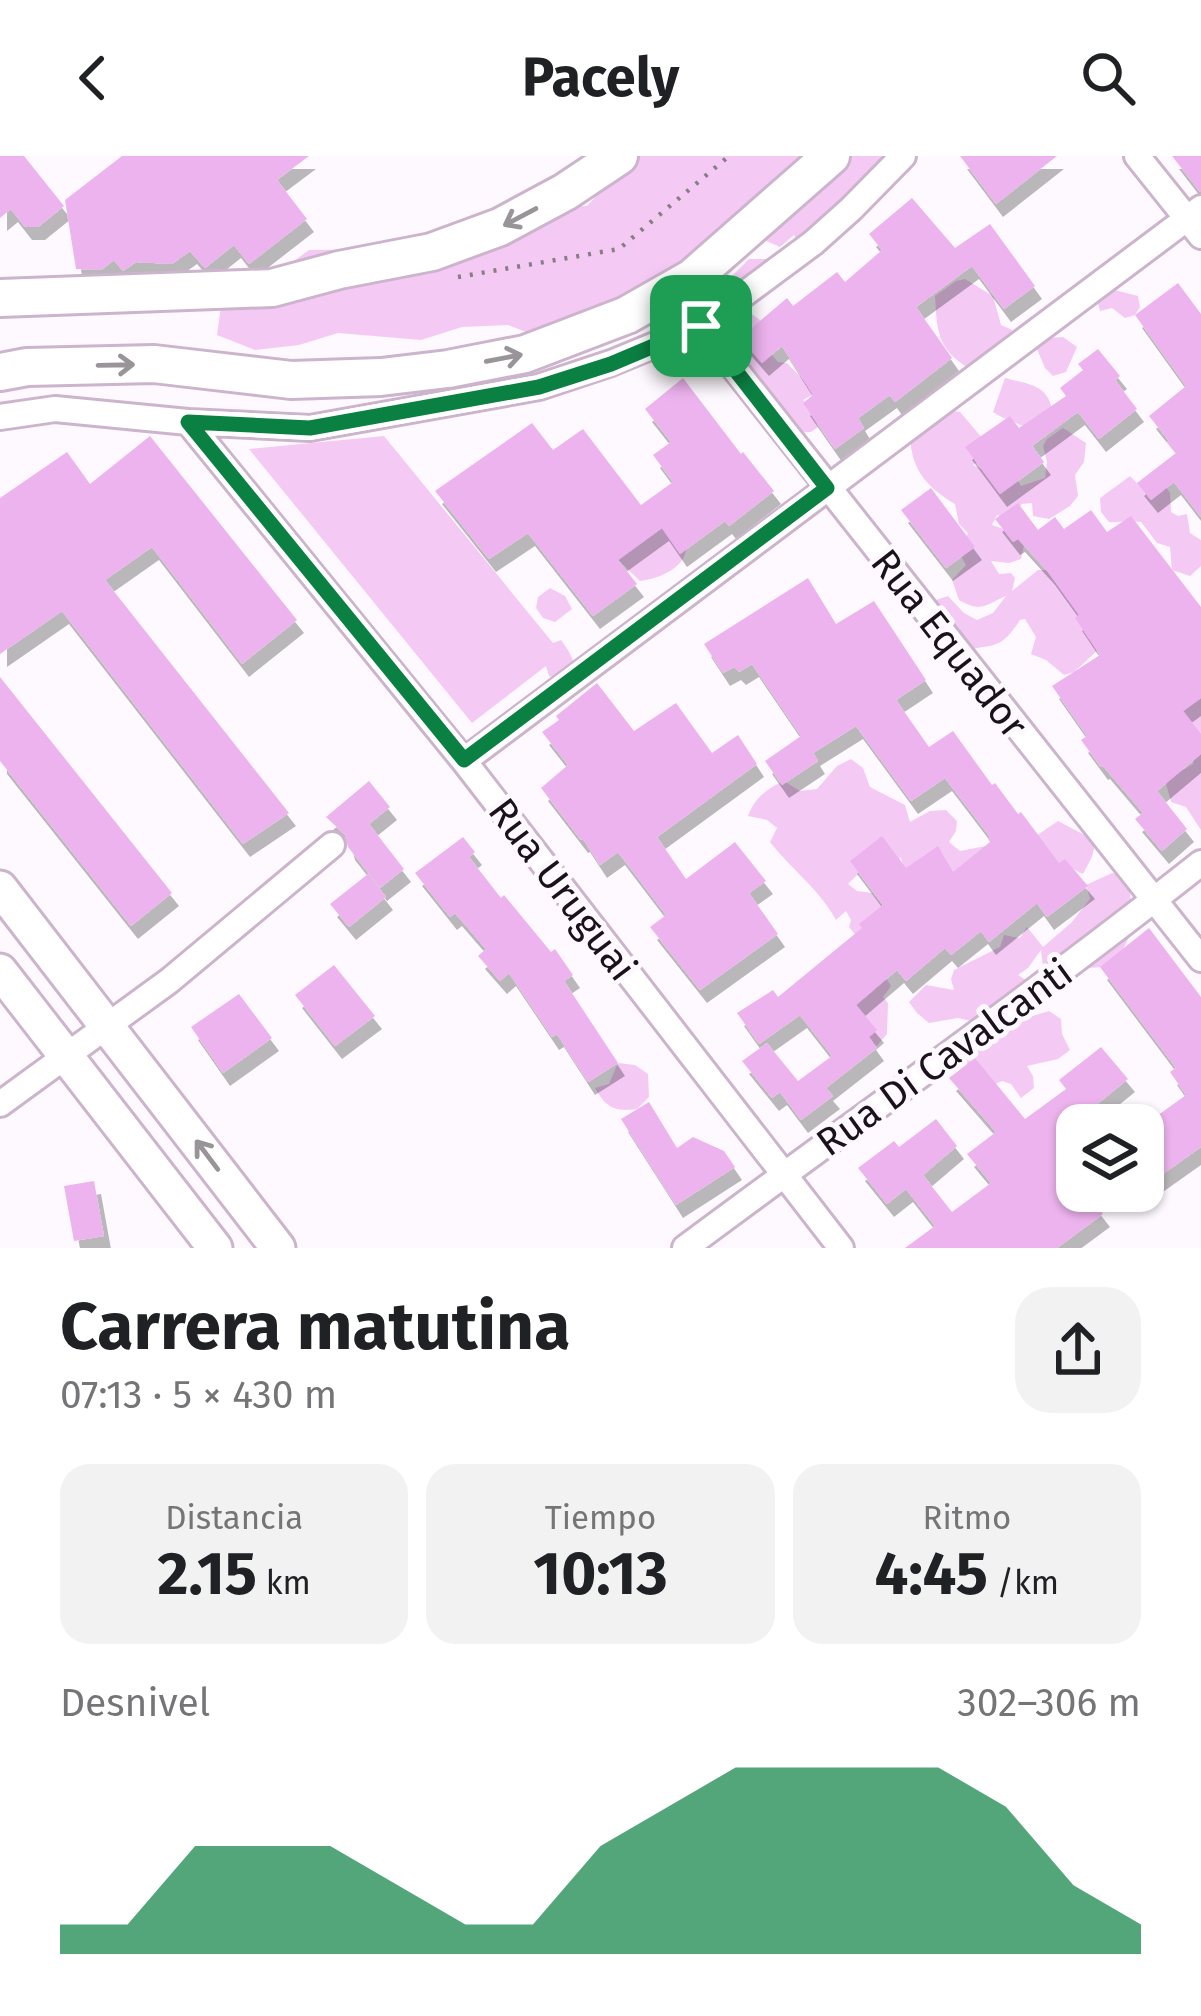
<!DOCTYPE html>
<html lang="es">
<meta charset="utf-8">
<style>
:root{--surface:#fff;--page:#f2f2f2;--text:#202124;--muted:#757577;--accent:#0b8043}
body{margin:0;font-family:"Fira Sans",sans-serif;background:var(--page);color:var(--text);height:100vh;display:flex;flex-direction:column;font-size:45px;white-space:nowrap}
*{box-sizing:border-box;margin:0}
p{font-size:39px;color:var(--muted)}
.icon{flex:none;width:66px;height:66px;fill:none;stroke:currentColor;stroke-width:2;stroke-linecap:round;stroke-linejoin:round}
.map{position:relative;height:1092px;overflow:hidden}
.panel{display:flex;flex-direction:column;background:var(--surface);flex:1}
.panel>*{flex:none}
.buttons{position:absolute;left:1056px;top:948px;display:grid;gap:24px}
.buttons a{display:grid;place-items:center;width:108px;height:108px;border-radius:24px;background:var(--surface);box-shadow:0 3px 9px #0004;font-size:60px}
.pin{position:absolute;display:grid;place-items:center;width:102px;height:102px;color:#fff;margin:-51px;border-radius:24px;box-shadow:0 6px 18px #0006}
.round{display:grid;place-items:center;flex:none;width:126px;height:126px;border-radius:36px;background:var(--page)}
.overview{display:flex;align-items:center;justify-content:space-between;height:204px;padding:0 60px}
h1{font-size:66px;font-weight:700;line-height:90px}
.figures{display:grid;grid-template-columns:repeat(3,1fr);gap:18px;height:204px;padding:12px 60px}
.figures div{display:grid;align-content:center;border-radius:30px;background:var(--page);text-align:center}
.figures b{font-size:60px;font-weight:700}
.figures small{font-size:33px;font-weight:400}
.figures p{font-size:33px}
.chart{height:336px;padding:24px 60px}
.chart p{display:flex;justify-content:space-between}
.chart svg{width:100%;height:216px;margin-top:12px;fill:var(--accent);opacity:.7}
header{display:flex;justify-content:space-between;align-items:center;height:156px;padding:0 60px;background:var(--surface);font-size:54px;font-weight:700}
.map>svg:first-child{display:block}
</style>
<header><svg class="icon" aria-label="back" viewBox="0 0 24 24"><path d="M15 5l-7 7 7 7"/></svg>Pacely<svg class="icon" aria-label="search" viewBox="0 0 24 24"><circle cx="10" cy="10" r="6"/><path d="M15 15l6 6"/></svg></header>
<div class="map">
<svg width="1201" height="1092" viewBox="0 0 1201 1092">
<defs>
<filter id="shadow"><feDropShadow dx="7" dy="13" stdDeviation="0" flood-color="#0004"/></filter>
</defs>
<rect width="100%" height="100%" fill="#fef9fe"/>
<path fill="#f4caf5" d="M633,0H895L799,89L794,79L780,91L784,104L728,139L724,128L749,103H773L781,96L780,91L762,83L688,116L639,128L612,155L536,180L508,169L462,171L421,184L338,177L299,189L255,194L217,179L223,136L276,118L309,94L389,93L545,51L587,50Z
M965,123L993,140L1001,169L1012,174V186L968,212C937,192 937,175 935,140L956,125Z
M1107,132L1138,140L1140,151L1135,159L1125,162L1112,152L1100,155L1097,144Z
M738,158H752L760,164C757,181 767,193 778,206L787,207L816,237L803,244L812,254L818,271L811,276L792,277L720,184Z
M1063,181L1077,191L1066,216L1053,220L1045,212L1036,191L1047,182Z
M1005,222C1027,228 1048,228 1052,254L1031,274C1018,266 1006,265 993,256Z
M947,254L960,256L989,290L985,301L973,309L993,318L1015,321L1021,330L1045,322L1047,306L1043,290L1047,283L1063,272L1086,287L1084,306L1075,319L1078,340L1070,350L1049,363L1033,360L1032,347L1022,348L1009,362L997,359L992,369L1021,379L1025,385L1021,403L1009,407L991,405L999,418L1011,417L1015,422L1012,435L1038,414H1049L1078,451L1097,495L1074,516L1064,519L1046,504L1031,498L1036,481L1025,463L1020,464C1014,473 1007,484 996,488C987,492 979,490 971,494L927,447L948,440L964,457L977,464L993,457L1006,440C985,449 982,457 959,444L952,424L966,409L959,397L968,377L959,368L955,348C928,332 912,315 910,282Z
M384,280L553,487L561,484L568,494L577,512L559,524L549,520L546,510L472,567L249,293Z
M1130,320L1142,332L1166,331L1170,337L1171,356L1178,360L1187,358L1190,377L1201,384V410L1190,420L1172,414L1170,391L1157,387L1141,366C1128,364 1119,367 1109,366L1101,356L1100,342Z
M653,363L685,382C693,409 662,422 640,425L618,404L624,388Z
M550,432L565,440L572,453L555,466L543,462L536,452L538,441Z
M1201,511V674L1186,651L1171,646L1165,624L1193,608L1196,578L1168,538Z
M851,603L863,612L870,631L905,649L910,666L930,655L946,654L957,665L956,675L949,686L960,695L996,688L951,724L904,715L901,701L890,710L860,701L859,717L848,728L857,735L872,737L885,753L858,782L849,771L851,764L846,755L836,764C819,733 791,713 770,686L777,672L767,664L748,660C755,642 766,633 784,625L800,635L817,633L837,610Z
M1058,665L1096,685L1092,701L1083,718L1071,712L1043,723L1033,682Z
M1112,717L1128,720L1131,746L1122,762L1131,777L1115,810L1089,812L1068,809L1052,816L1043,811L1041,794L1028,812L1018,819L1032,828L1034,849L1029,861L1049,855L1061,863L1062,878L1070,894L1058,903L1027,910L1033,920L1034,932L1021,942L1011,928L1002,925L993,929L971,923L963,910L967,897L992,870L958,862L929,867L917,857L909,846L926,829L954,834L951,823L954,814L1000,791L1004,779L1020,782L1027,771L1043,791L1071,767L1090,743L1086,729Z
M877,807L891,830L883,841L888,847L887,878L873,894L830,865Z
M618,907L635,909L648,918L649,941L637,953C615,956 606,952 595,932L609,928Z"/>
<path fill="#edb3ee" filter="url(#shadow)" d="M0,0H24L64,50L38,71H25L11,53L0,62Z
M122,0H309L277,24L307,63L249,108L234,89L205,112L190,95L172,108L136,106L123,115L114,104L101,114L76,113L65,44Z
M960,0H1057L996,48Z
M1172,0H1201V36H1200Z
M912,42L955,92L990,68L1035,130L1004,153L972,110L916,151L952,202L895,246L890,239L858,262L864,272L835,293L803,247L813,239L782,190L762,207L740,182L787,142L793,150L837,116L845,126L882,94L869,78Z
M1178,127L1201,158V361L1174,326L1151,344L1137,327L1176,297L1167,286L1169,285L1149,260L1186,230L1135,159Z
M1098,193L1120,220L1115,224L1137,253L1099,283L1078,256L1032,290L1044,306L1000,338L965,291L1010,260L1019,272L1066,240L1060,232L1083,214L1078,208Z
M683,222L741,298L743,296L774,335L729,370L725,365L680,398L662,372L618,404L637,428L593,460L528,377L489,403L435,335L532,267L553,294L583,273L641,349L673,326L653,299L671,286L645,253Z
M150,280L297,464L242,508L152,391L105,424L289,657L243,688L62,455L0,498V342L67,296L90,328Z
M931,332L975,391L946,412L901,354Z
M1018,347L1038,374L1055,361L1064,373L1091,354L1107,376L1131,360L1201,451V542L1183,555L1201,578V598L1157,635L1187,673L1162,695L1135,663L1143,657L1103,610L1101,611L1081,584L1087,580L1052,530L1100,499L1075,462L1079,459L1048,416L1018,383L1013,386L995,363Z
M808,422L836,468L874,445L926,524L896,544L929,591L953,575L992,629L995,627L1018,658L1021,656L1059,707L1065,703L1088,730L1047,761L1037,747L989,786L981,775L951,799L945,792L906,825L897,814L856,849L877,874L869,881L877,892L826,932L833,940L801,964L780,936L772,942L742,905L767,887L798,925L832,900L800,859L759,888L737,857L773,834L778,841L862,772L859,768L883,749L850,705L882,680L906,712L938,690L953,716L990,686L988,683L990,681L945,622L911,645L856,570L813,597L818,605L782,629L765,605L801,580L752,508L739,516L734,511L723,517L704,488Z
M0,521L172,737L131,770L0,605Z
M597,527L634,575L676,547L712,597L738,579L757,608L657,681L686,723L735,686L766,725L749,737L778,778L700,834L650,771L666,759L618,696L600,709L583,683L581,684L541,632L568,609L542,576L559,564L556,560Z
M369,625L390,651L369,668L404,713L380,732L348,691L345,679L326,661Z
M463,681L475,696L469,701L501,742L504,739L551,796L555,793L573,819L564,825L618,907L588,926L557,878L552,881L509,817L500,825L478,800L486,793L455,757L450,761L415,717Z
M368,718L386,741L349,771L330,748Z
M1149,772L1201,841V991L1153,1025L1143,1012V970L1186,939L1170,916L1176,912L1100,811Z
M334,809L375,860L335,890L295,839Z
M239,838L272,882L223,917L191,871Z
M1101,891L1128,923L1096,949L1111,969H1077V1035H1085L1103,1058L1057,1092H905L935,1070L906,1033L887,1048L858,1012L894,985L899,991L936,963L957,990L923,1019L952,1056L991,1027L967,998L996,976L949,922L975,902L1025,963L1066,933L1059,924Z
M649,946L677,992L693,981L724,995L735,1011L676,1049L621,963Z
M94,1025L104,1080L74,1085L64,1030Z"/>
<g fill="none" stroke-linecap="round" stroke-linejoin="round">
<defs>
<path id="street" d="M1137,0L1201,80
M701,170L1201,803
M0,261L55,253L188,266L310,272L539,231L611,207L701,170L813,87L851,53L903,0
M188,266L464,605L841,1092
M464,605L1201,52
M0,948L169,825L332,689
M685,1092C857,964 1033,840 1201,707"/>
<path id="secondary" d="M0,732L278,1092
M0,815L215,1092"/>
<path id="primary" d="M0,142L272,132L339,114L432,96L500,71L565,36L619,0
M0,216L27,211L154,208L291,224L381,221L448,213L525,198L627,159L692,122L831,0"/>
</defs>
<use href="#street" stroke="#ccb4cc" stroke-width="30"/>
<use href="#secondary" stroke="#ccb4cc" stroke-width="39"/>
<use href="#primary" stroke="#ccb4cc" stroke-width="42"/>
<path stroke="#857e85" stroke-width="4.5" stroke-dasharray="3 9" stroke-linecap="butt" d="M458,121L619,93L729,0"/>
<use href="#street" stroke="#fff" stroke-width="24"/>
<use href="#secondary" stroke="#fff" stroke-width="33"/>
<use href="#primary" stroke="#fff" stroke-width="36"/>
</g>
<defs><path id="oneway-shaft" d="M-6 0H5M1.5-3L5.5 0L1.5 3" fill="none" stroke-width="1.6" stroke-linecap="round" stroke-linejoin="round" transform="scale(3)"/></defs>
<g stroke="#989498">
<use href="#oneway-shaft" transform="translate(520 61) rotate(152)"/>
<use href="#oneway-shaft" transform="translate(504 202) rotate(-11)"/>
<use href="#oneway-shaft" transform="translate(116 209) rotate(-1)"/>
<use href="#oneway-shaft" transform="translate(207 999) rotate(-127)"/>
</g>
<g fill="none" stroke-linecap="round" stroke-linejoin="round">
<defs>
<path id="route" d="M701,170L827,332L464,604L188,266L310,272L539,231L611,208Z"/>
</defs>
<use href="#route" stroke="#fff" stroke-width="24"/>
<use href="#route" stroke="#0b8043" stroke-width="15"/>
</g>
<g text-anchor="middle" stroke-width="10" stroke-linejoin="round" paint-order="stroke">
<g font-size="39" fill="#1a121b" stroke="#fef9fe">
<text transform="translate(950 487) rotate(52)" y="14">Rua Equador</text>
<text transform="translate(563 733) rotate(53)" y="14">Rua Uruguai</text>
<text transform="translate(944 901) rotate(-36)" y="14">Rua Di Cavalcanti</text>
</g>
</g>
</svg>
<div class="buttons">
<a><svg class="icon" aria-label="layers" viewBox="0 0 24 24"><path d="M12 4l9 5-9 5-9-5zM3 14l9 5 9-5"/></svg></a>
</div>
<div class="pin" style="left:701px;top:170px;background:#1e9e55"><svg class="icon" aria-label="arrive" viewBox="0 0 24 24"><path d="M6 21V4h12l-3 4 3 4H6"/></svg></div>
</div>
<section class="panel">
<div class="overview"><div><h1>Carrera matutina</h1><p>07:13 · 5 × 430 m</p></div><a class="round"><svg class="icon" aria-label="share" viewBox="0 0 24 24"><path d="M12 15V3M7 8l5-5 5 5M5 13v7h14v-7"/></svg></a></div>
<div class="figures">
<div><p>Distancia</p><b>2.15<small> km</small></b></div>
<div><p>Tiempo</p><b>10:13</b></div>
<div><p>Ritmo</p><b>4:45<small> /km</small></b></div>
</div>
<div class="chart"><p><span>Desnivel</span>302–306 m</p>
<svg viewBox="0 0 160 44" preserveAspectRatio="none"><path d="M0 44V38L10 38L20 22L30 22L40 22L50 30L60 38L70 38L80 22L90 14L100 6L110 6L120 6L130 6L140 14L150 30L160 38V44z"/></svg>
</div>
</section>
